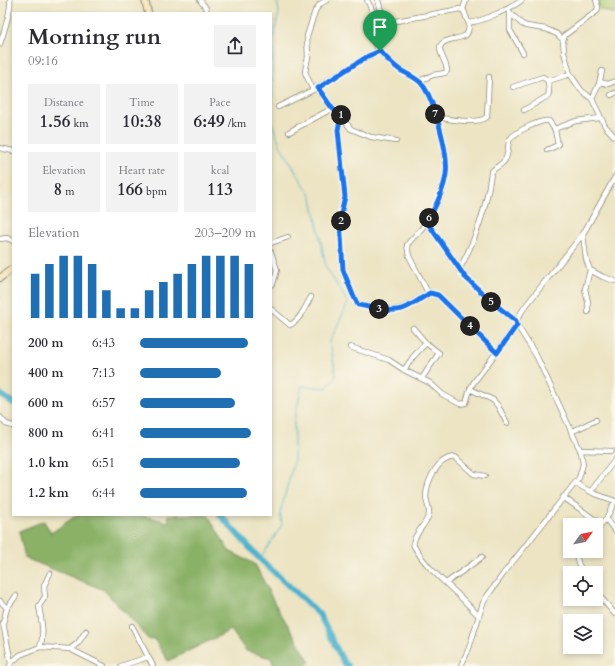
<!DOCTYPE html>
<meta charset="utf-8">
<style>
:root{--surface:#fff;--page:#f2f2f3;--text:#2b2b33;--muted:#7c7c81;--accent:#1f6fb2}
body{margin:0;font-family:Cardo,serif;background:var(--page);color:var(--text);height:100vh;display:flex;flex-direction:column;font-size:15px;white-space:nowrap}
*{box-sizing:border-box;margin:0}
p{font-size:13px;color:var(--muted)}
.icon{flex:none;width:22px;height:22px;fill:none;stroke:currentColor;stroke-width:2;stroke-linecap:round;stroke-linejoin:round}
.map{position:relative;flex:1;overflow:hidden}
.side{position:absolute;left:12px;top:12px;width:260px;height:504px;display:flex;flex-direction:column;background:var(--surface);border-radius:0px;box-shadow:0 2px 6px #0003}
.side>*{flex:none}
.needle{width:26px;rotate:57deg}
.controls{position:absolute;left:563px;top:518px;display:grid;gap:8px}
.controls a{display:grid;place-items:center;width:40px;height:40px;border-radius:0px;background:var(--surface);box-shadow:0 2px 6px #0003;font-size:20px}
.pin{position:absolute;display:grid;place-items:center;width:34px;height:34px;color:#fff;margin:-41px -17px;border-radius:50% 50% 50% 0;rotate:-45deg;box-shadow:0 0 4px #0007}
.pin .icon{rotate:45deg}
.km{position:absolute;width:20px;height:20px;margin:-10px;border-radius:50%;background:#222;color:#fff;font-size:11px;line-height:20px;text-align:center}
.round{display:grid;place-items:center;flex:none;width:42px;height:42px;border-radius:0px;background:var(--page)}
.headline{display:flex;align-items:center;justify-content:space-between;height:68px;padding:0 16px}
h1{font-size:22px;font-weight:800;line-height:30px}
.stats{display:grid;grid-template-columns:repeat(3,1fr);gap:6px;height:68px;padding:4px 16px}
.stats div{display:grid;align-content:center;border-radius:0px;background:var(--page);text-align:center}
.stats b{font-size:17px;font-weight:800}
.stats small{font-size:11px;font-weight:400}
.stats p{font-size:11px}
.chart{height:112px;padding:8px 16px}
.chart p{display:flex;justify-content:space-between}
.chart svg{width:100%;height:72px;margin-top:4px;stroke:var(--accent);stroke-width:6}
ul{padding:0 16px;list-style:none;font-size:13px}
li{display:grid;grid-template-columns:64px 48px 1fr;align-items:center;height:30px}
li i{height:10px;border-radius:5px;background:var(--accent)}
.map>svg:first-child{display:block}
</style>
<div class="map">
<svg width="615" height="666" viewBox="0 0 615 666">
<rect width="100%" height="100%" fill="#fbf7ec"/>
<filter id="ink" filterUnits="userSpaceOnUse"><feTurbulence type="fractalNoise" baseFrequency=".025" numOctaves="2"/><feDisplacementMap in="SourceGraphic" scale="8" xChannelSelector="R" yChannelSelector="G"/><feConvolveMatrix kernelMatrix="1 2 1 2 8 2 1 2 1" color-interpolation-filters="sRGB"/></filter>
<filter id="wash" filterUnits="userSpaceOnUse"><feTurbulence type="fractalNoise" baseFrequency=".012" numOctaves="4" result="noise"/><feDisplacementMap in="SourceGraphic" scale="16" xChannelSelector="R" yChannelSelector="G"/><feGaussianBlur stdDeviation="0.9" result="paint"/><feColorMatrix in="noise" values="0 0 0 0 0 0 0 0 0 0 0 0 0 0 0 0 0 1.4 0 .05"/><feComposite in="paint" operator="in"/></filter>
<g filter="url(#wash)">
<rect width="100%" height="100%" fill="#ece4c3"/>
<path fill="#aece75" stroke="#6c7c50" d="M597,0H615V14L599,9Z"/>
<path fill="#8ab166" stroke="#5a6e48" d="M77,515H139L169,522L168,515H208L229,551L255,564L274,602L310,662L304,666H274L271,658L246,651L231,630L168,661L154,639L149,640L104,590L25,558L19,531L44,521L51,533Z"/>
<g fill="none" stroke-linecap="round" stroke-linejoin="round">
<path stroke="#4db2cc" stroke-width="1" d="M149,4L151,10
M0,283L13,274
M260,559L282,525L280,513L294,461V421L302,386L327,388L336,376L330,341L348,303L326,267L312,198L281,147L272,123L273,41L279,12L277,0"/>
<path stroke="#4db2cc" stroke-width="6" d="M0,394L13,403
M220,515L260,559L319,614L344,663L348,666"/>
</g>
</g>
<g filter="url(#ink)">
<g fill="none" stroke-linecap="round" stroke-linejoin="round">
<defs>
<path id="street" d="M200,0L206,8L207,13
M367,0L376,18C376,25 370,29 372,36C375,50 389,62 401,70C407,74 414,77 419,81C428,89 431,103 435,114C441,130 448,157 446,174C443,190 436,209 427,222C421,230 413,237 407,245L409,256L427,291L440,297L497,353
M378,0L384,22
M596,0L598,7L597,11L565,35L563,40L564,52L570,74L581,90L592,99L605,126L615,137
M463,9L466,0
M510,12V30L523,53
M510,13L522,24L526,26L546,29L557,34L563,40
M376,21L391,22L460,9L464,11L468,22C476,25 515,6 522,0
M0,44C3,34 12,9 10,0
M419,81L433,75L445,73L447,71C447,63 441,57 440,49C439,38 460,40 466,35C469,32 469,27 469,23
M600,82L608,84L615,81
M513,87L543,77L548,81
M317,88L333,108L341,116L351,129L371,137L396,141
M313,90L305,72L308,57L307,36L315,11L320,4L327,0
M611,95L615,93
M592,99L599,84L602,71
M278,107L313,90L368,56L380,51
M524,110L548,96L549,92L548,81L570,74
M341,116L338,130L345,197L340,218L343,270L353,295L358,305L393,310L403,308L430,293
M436,117C449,119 477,125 487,117L489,77
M289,132L333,108
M0,148L13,151
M547,150L558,145L555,130L557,128L576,121L600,118
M427,222L465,277L492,302L516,321L517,325L537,357L581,452L583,464L579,478L504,573L488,595L483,603L469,648L461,666
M583,234L586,259L590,270L603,277L615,281
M0,239L7,238L13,241
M271,243L288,237
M271,252L277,270L273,284L271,285
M459,270C477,236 486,210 491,173C494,167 501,166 505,160C509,154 507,145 510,139C515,132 541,119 549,121L555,130
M271,309L290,325C300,321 306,305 311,297
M588,312V302L585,289L590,270
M516,321L524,308L583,234L615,177
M350,347L389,360L404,370L430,383L442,394L460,404L466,403L470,389L474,382L517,325
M404,370L413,357L426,343L413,328
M422,378L439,353L426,343
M470,389L493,400L498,406L507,423
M0,417L6,424L13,426
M571,432L596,420
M580,450L612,451
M575,483L593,493L615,501
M591,491L615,460
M563,497L601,524
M606,519L615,531
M596,530L606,519L615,501
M578,551C575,559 579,566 584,573
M446,583L482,557
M596,592L615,614
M0,601L7,608
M479,616C470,607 462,598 453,590C439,577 423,563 414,546C410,538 427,524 429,514C430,509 426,502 426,496C427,481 437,458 455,457L474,474L485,476
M132,626L153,666
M40,647L70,649L104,666
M70,649L78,643L86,631
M11,663L20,655L40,647C45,634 41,619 39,606L45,597L44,586L50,573
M10,666L11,663L3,623L7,608L16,596
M121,666L148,657"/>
<path id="secondary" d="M145,0L148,13
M0,278L13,268"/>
</defs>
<use href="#street" stroke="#8c8877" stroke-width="6"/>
<use href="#secondary" stroke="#8c8877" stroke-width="8"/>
<use href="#street" stroke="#fff" stroke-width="4.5"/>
<use href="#secondary" stroke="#f7e8c3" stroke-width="6"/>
</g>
</g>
<g fill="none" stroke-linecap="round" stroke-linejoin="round" filter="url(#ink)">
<defs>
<path id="route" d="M380,51C386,58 393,65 400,70C407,74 415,77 421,83C434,98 449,154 446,174C444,190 435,208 427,222L465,277L492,302L516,321L517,325L497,353L438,295L430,293C421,298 412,306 402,309C388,313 372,307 358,305L353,295L343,270L340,218L345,197L338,130L341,116L332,108L318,88L368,56Z"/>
</defs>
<use href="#route" stroke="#fff" stroke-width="8"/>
<use href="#route" stroke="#1a73e8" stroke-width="5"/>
</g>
</svg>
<div class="controls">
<a><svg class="needle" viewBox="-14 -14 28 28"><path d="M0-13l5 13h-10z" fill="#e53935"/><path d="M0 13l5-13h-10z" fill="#7c7c81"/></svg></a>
<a><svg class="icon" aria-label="locate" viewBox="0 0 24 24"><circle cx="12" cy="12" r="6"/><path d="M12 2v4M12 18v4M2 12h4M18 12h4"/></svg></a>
<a><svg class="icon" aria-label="layers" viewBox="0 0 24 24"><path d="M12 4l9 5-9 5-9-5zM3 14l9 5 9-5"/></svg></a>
</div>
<div class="pin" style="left:380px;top:51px;background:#1e9e55"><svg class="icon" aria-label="arrive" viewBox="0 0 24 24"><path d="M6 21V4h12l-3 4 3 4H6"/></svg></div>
<b class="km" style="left:341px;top:115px">1</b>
<b class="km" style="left:341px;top:221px">2</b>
<b class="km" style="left:379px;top:309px">3</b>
<b class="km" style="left:470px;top:326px">4</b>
<b class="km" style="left:491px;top:302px">5</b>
<b class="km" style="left:429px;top:218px">6</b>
<b class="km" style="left:435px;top:114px">7</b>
<section class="side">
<div class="headline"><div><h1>Morning run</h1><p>09:16</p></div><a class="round"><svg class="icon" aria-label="share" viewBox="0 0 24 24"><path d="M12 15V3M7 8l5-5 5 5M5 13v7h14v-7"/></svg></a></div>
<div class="stats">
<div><p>Distance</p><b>1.56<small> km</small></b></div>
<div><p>Time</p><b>10:38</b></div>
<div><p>Pace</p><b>6:49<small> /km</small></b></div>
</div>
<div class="stats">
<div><p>Elevation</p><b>8<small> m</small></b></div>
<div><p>Heart rate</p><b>166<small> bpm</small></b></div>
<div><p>kcal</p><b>113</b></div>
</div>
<div class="chart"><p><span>Elevation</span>203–209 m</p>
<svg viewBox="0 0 160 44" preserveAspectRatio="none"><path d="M5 44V17M15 44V11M25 44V6M35 44V6M45 44V11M55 44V27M65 44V38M75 44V38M85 44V27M95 44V22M105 44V17M115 44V11M125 44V6M135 44V6M145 44V6M155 44V11"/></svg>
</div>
<ul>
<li><b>200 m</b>6:43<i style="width:93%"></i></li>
<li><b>400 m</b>7:13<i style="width:70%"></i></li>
<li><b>600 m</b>6:57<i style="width:82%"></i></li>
<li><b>800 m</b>6:41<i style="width:96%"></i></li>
<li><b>1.0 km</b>6:51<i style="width:86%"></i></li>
<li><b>1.2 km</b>6:44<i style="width:92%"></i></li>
</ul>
</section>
</div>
